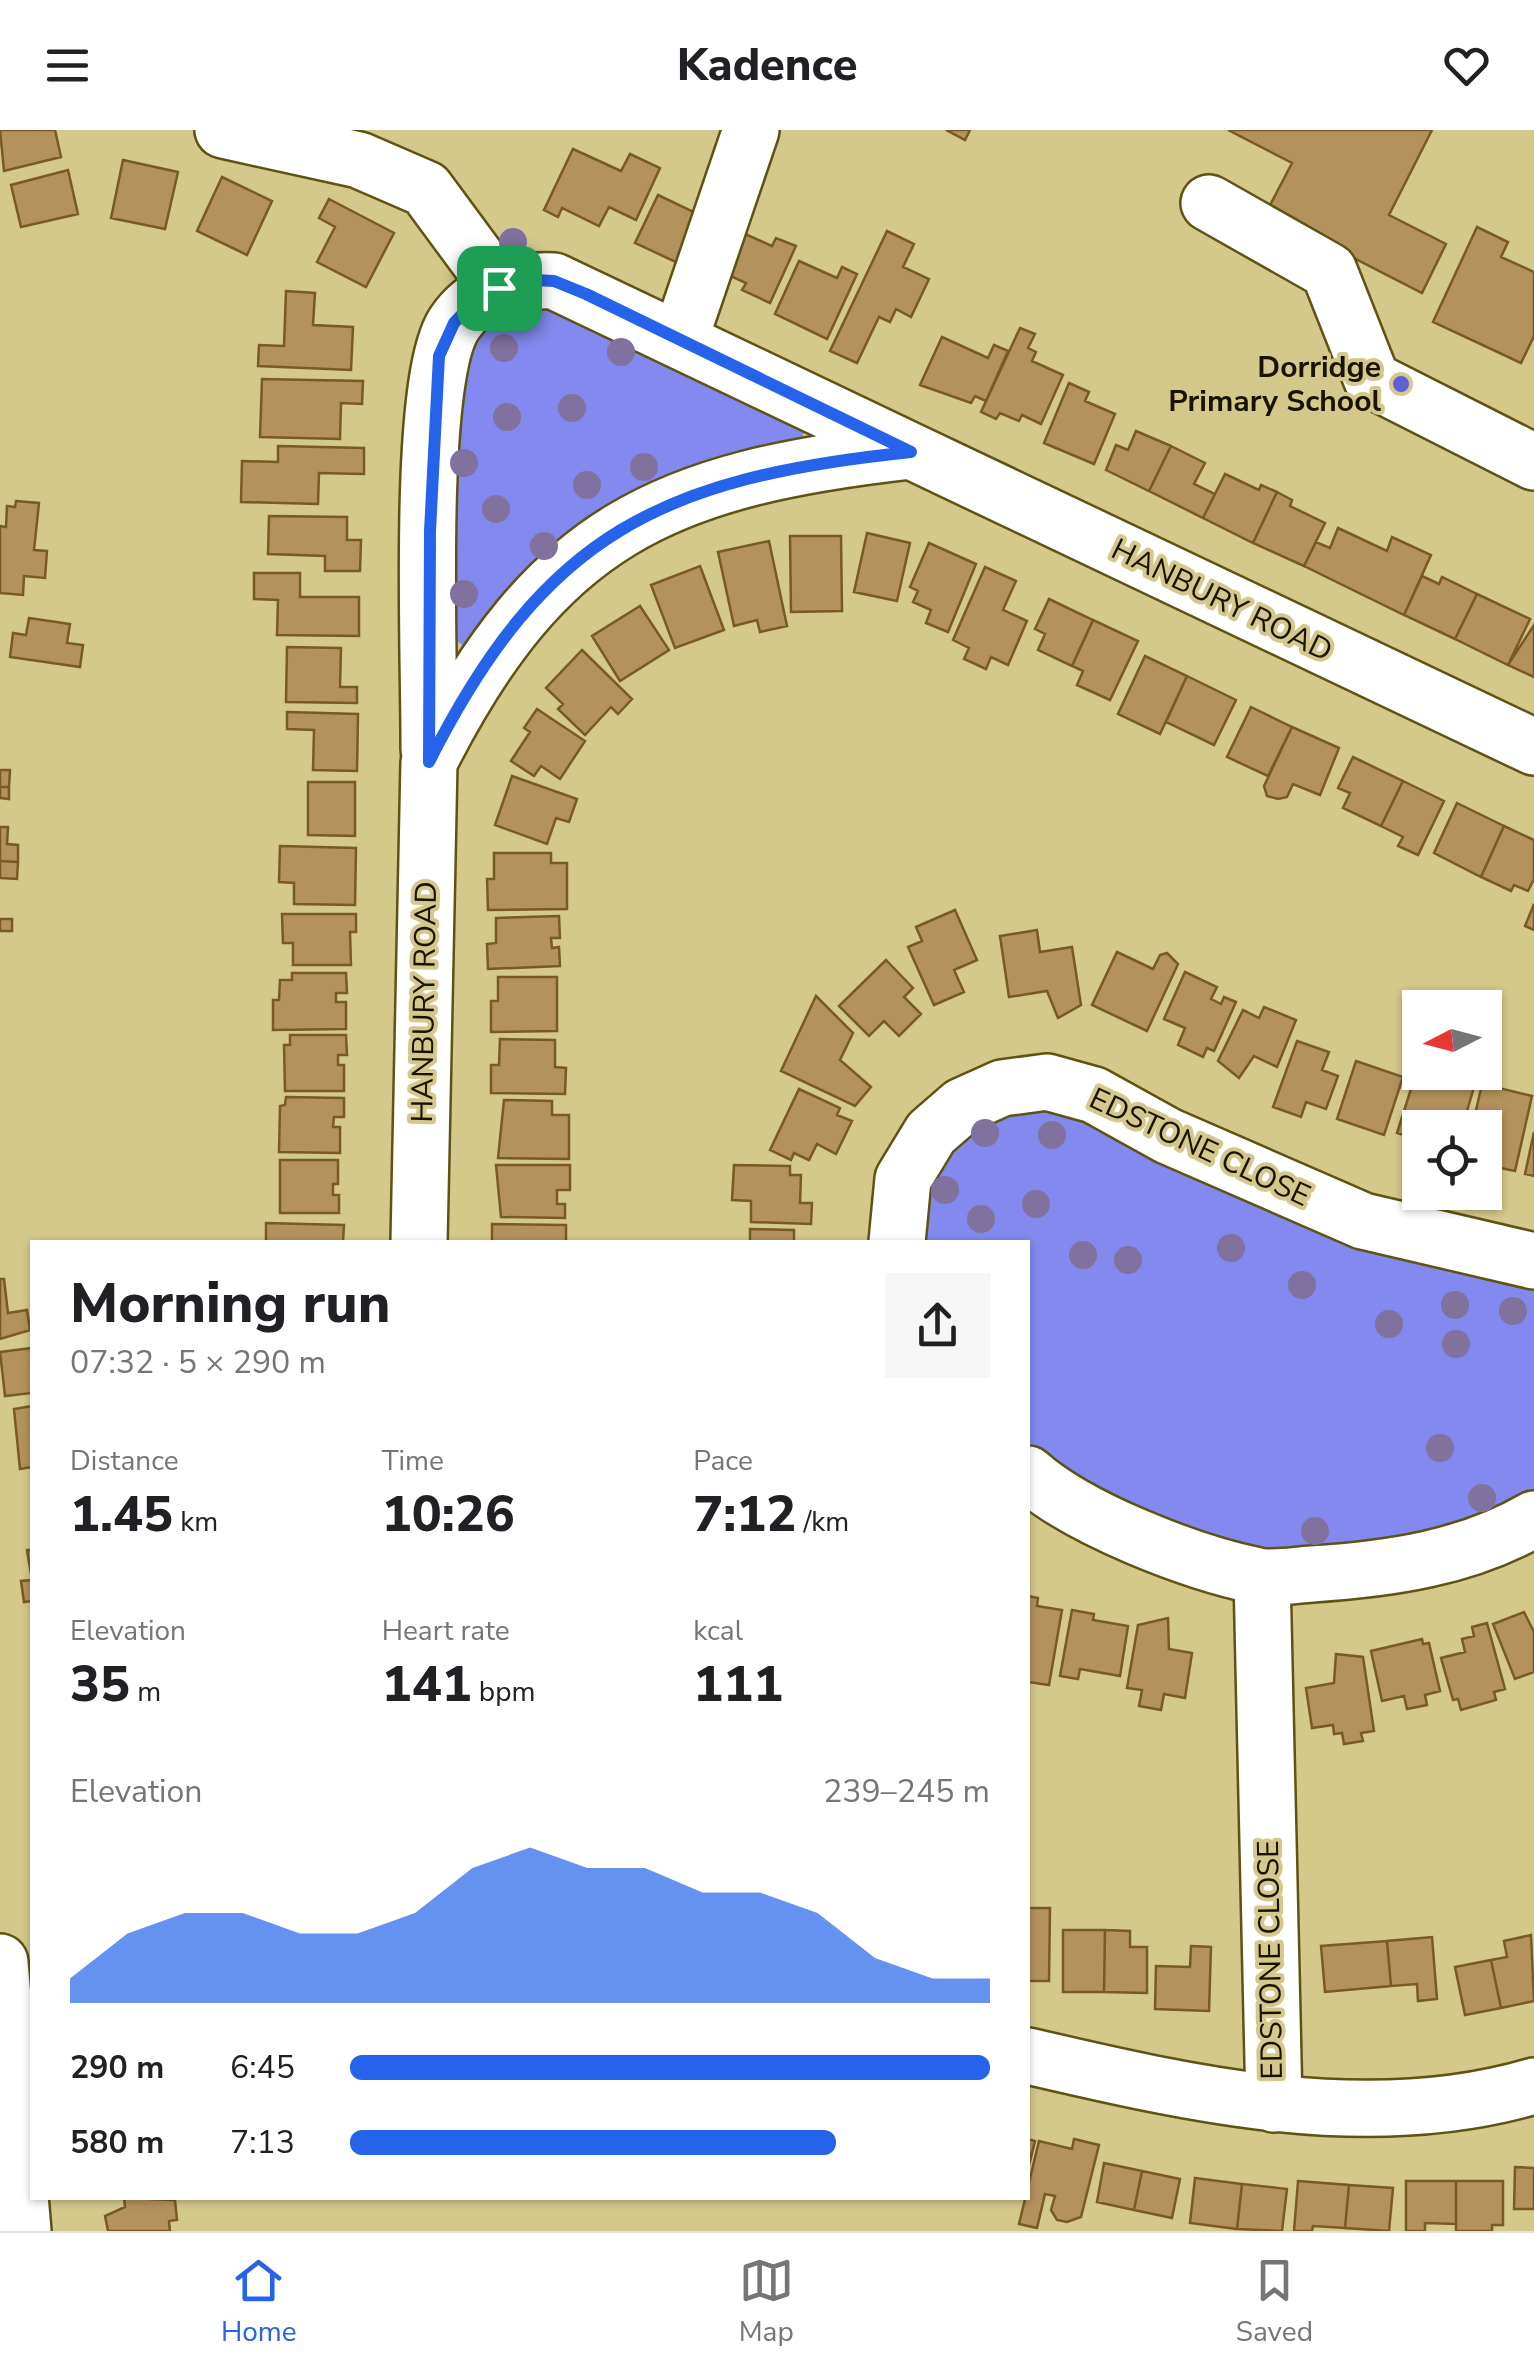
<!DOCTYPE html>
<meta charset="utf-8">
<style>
:root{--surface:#fff;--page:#f6f6f6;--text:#202124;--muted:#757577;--line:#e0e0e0;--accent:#2563eb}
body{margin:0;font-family:"Nunito Sans",sans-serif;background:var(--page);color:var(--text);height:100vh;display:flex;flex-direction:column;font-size:38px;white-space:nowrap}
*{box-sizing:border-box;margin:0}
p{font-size:32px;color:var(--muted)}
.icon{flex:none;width:55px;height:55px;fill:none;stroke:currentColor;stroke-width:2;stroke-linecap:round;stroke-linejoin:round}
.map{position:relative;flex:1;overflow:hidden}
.drawer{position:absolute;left:30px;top:1110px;width:1000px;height:960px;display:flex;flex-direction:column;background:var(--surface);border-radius:0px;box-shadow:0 2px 8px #0004}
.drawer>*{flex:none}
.needle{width:65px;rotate:264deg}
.controls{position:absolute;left:1402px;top:860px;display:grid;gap:20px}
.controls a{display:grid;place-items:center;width:100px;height:100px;border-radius:0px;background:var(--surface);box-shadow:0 2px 8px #0004;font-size:50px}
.pin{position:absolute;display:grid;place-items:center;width:85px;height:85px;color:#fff;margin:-42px;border-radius:20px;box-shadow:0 5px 15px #0006}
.round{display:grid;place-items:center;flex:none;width:105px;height:105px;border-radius:0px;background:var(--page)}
.head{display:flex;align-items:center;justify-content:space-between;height:170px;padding:0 40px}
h1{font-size:55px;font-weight:800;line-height:75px}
.stats{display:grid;grid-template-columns:repeat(3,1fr);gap:15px;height:170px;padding:10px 40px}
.stats div{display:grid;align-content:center}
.stats b{font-size:50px;font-weight:800}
.stats small{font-size:28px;font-weight:400}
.stats p{font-size:28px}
.chart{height:280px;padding:20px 40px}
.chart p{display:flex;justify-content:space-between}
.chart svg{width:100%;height:180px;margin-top:10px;fill:var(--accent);opacity:.7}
ul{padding:0 40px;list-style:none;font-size:32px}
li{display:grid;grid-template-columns:160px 120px 1fr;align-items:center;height:75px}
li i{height:25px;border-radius:12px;background:var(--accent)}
header{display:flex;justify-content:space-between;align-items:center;height:130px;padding:0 40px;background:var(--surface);font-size:45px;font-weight:800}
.dock{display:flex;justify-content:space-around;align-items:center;height:140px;border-top:2px solid var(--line);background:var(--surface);font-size:28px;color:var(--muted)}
.dock a{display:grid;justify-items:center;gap:5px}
.dock .selected{color:var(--accent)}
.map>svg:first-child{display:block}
</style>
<header><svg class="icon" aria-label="menu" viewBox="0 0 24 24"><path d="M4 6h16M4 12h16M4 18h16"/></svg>Kadence<svg class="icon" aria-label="heart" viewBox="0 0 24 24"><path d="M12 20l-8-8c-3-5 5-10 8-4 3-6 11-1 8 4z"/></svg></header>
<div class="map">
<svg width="1534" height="2101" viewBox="0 0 1534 2101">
<rect width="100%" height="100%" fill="#d4c88a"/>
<path fill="#8389ee" d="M548,162L806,299L799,313L478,514L464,516L448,505L458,203Z
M1035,972L1534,1144V1362L1490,1391L1295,1429L1149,1395L1028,1323V1112H914L930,1023L972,992Z"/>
<path fill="#b3925d" stroke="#795a24" stroke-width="2.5" d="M0,0H55L61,27L4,41Z
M946,0H970L965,10Z
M1228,0H1432L1389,85L1446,114L1422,163L1266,83L1292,33Z
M573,19L621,41L630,24L660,38L636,90L609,77L599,96L562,78L558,87L544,80Z
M123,30L178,42L165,99L111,88Z
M68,40L78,84L21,97L11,55Z
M222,47L272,71L247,125L197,101Z
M658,65L700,85L678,133L635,113Z
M329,69L394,103L366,157L317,132L335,97L319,88Z
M1477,97L1508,112L1501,127L1534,142V206L1521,233L1433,192Z
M736,100L772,116L776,108L796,116L770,173L742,160L746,153L713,138Z
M887,101L914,114L903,137L929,149L911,187L896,179L890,192L879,187L857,233L830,221Z
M799,131L837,148L842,137L857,144L827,209L775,184Z
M286,161L315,163L313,195L353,197L351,240L258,236L259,215L284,216Z
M1020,198L1035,204L1028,218L1036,222L1032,231L1063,245L1041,294L1022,285L1019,291L1000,283L996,289L981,282Z
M942,207L988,228L994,215L1008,221L986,271L975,266L971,273L920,255Z
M262,249L363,251L362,274L341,273L340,309L260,307Z
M1069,253L1089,262L1085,271L1115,284L1094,334L1044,313Z
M1136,301L1171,316L1149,361L1106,340L1116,315L1128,320Z
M278,316L364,318V344L319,343L318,374L241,372L242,331L278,332Z
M1171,316L1205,333L1194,354L1215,364L1203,388L1149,361Z
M1225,344L1259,360L1261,355L1277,362L1253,413L1203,388Z
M1277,362L1292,370L1290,376L1325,393L1304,436L1253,413Z
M16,371L39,373L34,420L47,421L45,448L24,446L23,465L0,463V396L6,397L7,376L15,377Z
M269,386L347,387V410H361L360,441H325V426L268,424Z
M1338,398L1387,421L1392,407L1431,425L1404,485L1304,436L1316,412L1330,418Z
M867,403L910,413L897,471L854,462Z
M790,406H841L842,481L791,482Z
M769,411L787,496L760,502L757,490L734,496L718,422Z
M929,413L976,434L948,502L926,493L931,480L913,472L918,461L910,457Z
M700,436L724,500L675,518L651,455Z
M985,437L1016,451L1003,480L1027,491L1008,535L991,527L986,539L964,529L969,518L953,510Z
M254,443H300V467H359V506L277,505L278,470L254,469Z
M1422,446L1439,454L1442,447L1477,464L1455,509L1404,485Z
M1477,464L1530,489L1508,535L1455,509Z
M1049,469L1093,490L1072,536L1038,520L1045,504L1035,499Z
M640,476L669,520L620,551L592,506Z
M29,488L70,494L67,513L83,515L80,537L10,527L13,503L26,505Z
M1093,490L1138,511L1110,570L1077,555L1083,541L1072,536Z
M1534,495V547L1508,535Z
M287,517L341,518L340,557H357V573L286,572Z
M582,520L632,569L618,584L611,577L585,605L558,579L563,574L546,558Z
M1145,526L1187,546L1160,604L1118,584Z
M1187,546L1236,570L1214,615L1166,592Z
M1251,577L1292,597L1268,646L1227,627Z
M537,579L585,611L560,649L541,636L534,646L511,631L530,602L524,598Z
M287,582L358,584L357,641L313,640L314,600L287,599Z
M1292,597L1339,618L1320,665L1293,654L1287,667L1278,669L1267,666L1264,656Z
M1353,627L1403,651L1381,696L1343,678L1350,663L1338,658Z
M0,640H10L9,657H0Z
M512,646L577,669L569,692L556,688L547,714L495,695Z
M1403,651L1444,671L1418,725L1398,716L1403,707L1381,696Z
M308,652H355V706L308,705Z
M0,657H9V669L0,668Z
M1457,673L1504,696L1481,747L1434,723Z
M1504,696L1534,710V749L1528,761L1514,755L1511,761L1481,747Z
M0,697H8L7,714L18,715V732L0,731Z
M280,716L356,718L355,775L294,774V753L279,752Z
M494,723H551V733H567V779L488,780L487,749H494Z
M0,731L18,732L17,749L0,748Z
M1534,774V800L1525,796Z
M955,780L977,830L954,840L964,862L934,875L908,817L922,811L916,797Z
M282,784H356V802H350L351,835H293V813H283Z
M559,786L560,808H551L552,818L559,817L560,836L488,839L487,814L496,813V788Z
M0,789H12V801H0Z
M1037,800L1040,822L1072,817L1081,875L1058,888L1047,861L1009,867L1000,806Z
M1117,822L1153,839L1160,825L1167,823L1178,834L1147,901L1092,875Z
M886,830L913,858L904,867L921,884L899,906L884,891L869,906L839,876Z
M1185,842L1217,857L1211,869L1221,874L1224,867L1236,872L1214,921L1207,918L1203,927L1178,915L1185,898L1164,889Z
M292,843H346L347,863H336V872H346V899L273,900V870H279L280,850H292Z
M498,847H557V901L491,902V871H498Z
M816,866L853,903L840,930L871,957L855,976L781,941Z
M1264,877L1296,890L1277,937L1254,926L1239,948L1218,931L1243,880L1259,888Z
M290,905H346L347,925H338V935H344V961H285L284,915H290Z
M500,909L555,910V937L566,938L565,964L491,963V935H499Z
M1297,911L1329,922L1322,940L1338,946L1326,979L1306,972L1301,987L1273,977Z
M1356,931L1403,947L1384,1005L1337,989Z
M1417,940L1474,957L1462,998H1420V1010L1397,1003Z
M1482,954L1532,966L1515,1041L1496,1037L1500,1021L1485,1018V998H1472Z
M799,959L840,978L837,985L852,991L836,1024L817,1014L809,1030L794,1023L791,1030L770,1020Z
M286,967L344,968V987H334L333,997H340V1023L279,1022L280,976L285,975Z
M504,970L552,971V985H569V1029L498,1028Z
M1534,1002V1046L1525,1044Z
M280,1030H338V1054H333V1065H339V1083H280Z
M496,1035H570V1060H557V1074H565V1088L501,1087Z
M734,1035L790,1036V1045H801L800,1073H812L811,1094L751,1092V1071L732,1070Z
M266,1093L344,1095L343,1112H266Z
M492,1094L566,1095V1112H492Z
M750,1099L794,1100V1112H750Z
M0,1149H4L8,1183L27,1180L30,1200L0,1209Z
M32,1218V1263L5,1266L0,1222Z
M32,1276V1337L20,1339L14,1279Z
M27,1420H32V1471L24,1472L21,1451L32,1450Z
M1028,1466L1038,1468L1037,1476L1062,1480L1049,1555L1028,1552Z
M1072,1480L1094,1484L1093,1490L1128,1496L1120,1546L1080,1539L1078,1549L1060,1546Z
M1524,1482L1534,1502V1542L1515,1549L1493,1494Z
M1168,1488L1169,1519L1192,1523L1185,1568L1164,1564L1161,1580L1139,1576L1142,1560L1127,1558L1138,1495Z
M1487,1493L1505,1559L1494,1562L1496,1570L1461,1580L1458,1569L1453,1570L1441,1528L1465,1522L1462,1509L1474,1506L1472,1497Z
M1422,1509L1423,1514L1429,1513L1440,1561L1425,1565L1427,1575L1407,1579L1404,1566L1382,1571L1371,1521Z
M1336,1524L1363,1527L1374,1601L1361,1603L1363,1611L1344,1614L1342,1603L1334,1604L1333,1595L1312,1598L1306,1558L1334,1553Z
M1028,1778H1050L1049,1851H1028Z
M1063,1800H1105L1104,1862H1063Z
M1105,1800L1130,1801V1817H1147V1863L1104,1862Z
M1531,1805L1534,1871L1501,1878L1491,1830L1507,1827L1504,1811Z
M1432,1807L1437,1869L1418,1871L1417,1854L1391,1856L1387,1811Z
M1387,1811L1391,1856L1325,1862L1321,1816Z
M1191,1816L1211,1817L1209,1881L1155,1879L1156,1836L1190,1837Z
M1491,1830L1501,1878L1465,1885L1455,1837Z
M1028,2009L1035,2011L1028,2039Z
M1074,2009L1099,2015L1081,2087L1067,2092L1057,2090L1051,2080L1055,2066L1045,2064L1037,2098L1019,2094L1039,2011L1072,2019Z
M1104,2033L1142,2041L1134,2080L1097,2072Z
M1515,2037L1534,2038V2079H1514Z
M1142,2041L1180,2049L1172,2088L1134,2080Z
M1195,2048L1242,2054L1237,2099L1190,2093Z
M1298,2051L1349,2055L1345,2098L1313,2096L1312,2101H1294Z
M1406,2051H1456V2094L1425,2093V2101H1406Z
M1456,2051H1503V2095H1492V2101H1456Z
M1242,2054L1287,2059L1282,2101L1237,2099Z
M1349,2055L1393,2058L1389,2101L1345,2098Z
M124,2068L175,2070L177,2090L169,2091L170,2101H108L105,2086L125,2077Z"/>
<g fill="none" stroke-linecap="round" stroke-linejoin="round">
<defs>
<path id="minor" d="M223,0L359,30L426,59L499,158
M1209,73L1329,141L1372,250L1534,332
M680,209L751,0
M429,619C430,536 416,253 454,194C475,161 517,149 554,151L911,321
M419,1112L429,632C546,401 662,349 911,321L1534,617
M897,1112L903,1049L931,1003L962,976L1002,958L1047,952L1094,965L1168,1006L1363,1091L1534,1131
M1028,1344C1079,1389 1190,1432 1258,1446C1275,1449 1295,1445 1312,1444C1389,1439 1467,1428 1534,1389
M1262,1447L1274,1974
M0,1832L23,2101
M1028,1926C1191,1964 1368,2005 1534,1956"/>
</defs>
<use href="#minor" stroke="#5e5313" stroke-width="60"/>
<use href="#minor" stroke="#fff" stroke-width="55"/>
</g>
<g fill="#80719e">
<circle cx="513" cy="112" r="14"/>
<circle cx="504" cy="218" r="14"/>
<circle cx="621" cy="222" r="14"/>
<circle cx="572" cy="278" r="14"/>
<circle cx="507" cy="287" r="14"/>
<circle cx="464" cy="333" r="14"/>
<circle cx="644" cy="337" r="14"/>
<circle cx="587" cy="355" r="14"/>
<circle cx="496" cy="379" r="14"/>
<circle cx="544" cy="416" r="14"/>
<circle cx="464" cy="464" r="14"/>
<circle cx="985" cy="1003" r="14"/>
<circle cx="1052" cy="1005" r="14"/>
<circle cx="945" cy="1060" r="14"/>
<circle cx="1036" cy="1074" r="14"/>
<circle cx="981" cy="1089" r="14"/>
<circle cx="1231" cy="1118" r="14"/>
<circle cx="1083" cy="1125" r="14"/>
<circle cx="1128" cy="1130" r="14"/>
<circle cx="1302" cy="1155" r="14"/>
<circle cx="1455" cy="1175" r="14"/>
<circle cx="1513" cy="1181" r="14"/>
<circle cx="1389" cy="1194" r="14"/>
<circle cx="1456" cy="1214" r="14"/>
<circle cx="1440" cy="1318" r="14"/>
<circle cx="1482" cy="1368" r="14"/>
<circle cx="1315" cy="1401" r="14"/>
</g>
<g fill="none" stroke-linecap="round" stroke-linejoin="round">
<defs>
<path id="route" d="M534,150L554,151L586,164L911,322C662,348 545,402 429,632L430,401L439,226L454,193L474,172L499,158Z"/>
</defs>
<use href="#route" stroke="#fff" stroke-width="20"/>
<use href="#route" stroke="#2563eb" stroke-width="12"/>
</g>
<circle fill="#605fd8" stroke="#d4c88a" stroke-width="4" cx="1401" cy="254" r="10"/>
<g text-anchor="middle" stroke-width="8" stroke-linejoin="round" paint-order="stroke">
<g font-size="30" font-weight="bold" fill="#171300" stroke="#d4c88a" text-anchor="end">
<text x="1381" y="247">Dorridge<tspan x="1381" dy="34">Primary School</tspan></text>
</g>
<g font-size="30" fill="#171300" stroke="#d4c88a">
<text transform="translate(1222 470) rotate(26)" y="10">HANBURY ROAD</text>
<text transform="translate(424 872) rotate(-89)" y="10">HANBURY ROAD</text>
<text transform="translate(1200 1017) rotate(25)" y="10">EDSTONE CLOSE</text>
<text transform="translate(1270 1830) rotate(-91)" y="10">EDSTONE CLOSE</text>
</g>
</g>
</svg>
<div class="controls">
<a><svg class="needle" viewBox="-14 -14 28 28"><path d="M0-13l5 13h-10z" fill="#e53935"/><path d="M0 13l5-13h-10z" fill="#757577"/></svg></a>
<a><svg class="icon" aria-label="locate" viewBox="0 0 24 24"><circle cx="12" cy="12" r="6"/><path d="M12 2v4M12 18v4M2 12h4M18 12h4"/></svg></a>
</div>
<div class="pin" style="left:499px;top:158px;background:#1e9e55"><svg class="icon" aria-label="arrive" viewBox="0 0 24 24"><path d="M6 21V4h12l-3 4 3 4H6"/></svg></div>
<section class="drawer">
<div class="head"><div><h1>Morning run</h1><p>07:32 · 5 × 290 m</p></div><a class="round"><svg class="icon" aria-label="share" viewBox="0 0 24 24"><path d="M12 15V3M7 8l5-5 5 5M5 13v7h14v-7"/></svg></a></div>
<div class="stats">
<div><p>Distance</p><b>1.45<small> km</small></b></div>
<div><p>Time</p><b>10:26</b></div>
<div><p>Pace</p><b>7:12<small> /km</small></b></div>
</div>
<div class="stats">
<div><p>Elevation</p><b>35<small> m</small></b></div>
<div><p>Heart rate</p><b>141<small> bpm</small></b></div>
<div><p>kcal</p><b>111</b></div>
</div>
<div class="chart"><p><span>Elevation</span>239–245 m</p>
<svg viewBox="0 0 160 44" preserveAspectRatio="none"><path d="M0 44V38L10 27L20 22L30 22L40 27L50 27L60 22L70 11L80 6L90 11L100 11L110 17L120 17L130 22L140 33L150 38L160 38V44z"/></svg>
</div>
<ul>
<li><b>290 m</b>6:45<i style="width:100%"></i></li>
<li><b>580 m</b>7:13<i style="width:76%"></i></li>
</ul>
</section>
</div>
<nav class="dock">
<a class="selected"><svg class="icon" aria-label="home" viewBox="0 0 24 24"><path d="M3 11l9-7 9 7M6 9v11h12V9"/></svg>Home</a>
<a><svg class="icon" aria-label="map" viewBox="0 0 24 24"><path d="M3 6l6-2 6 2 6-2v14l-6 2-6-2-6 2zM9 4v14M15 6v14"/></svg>Map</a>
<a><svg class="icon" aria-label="saved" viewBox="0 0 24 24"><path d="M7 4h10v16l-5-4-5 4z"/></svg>Saved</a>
</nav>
